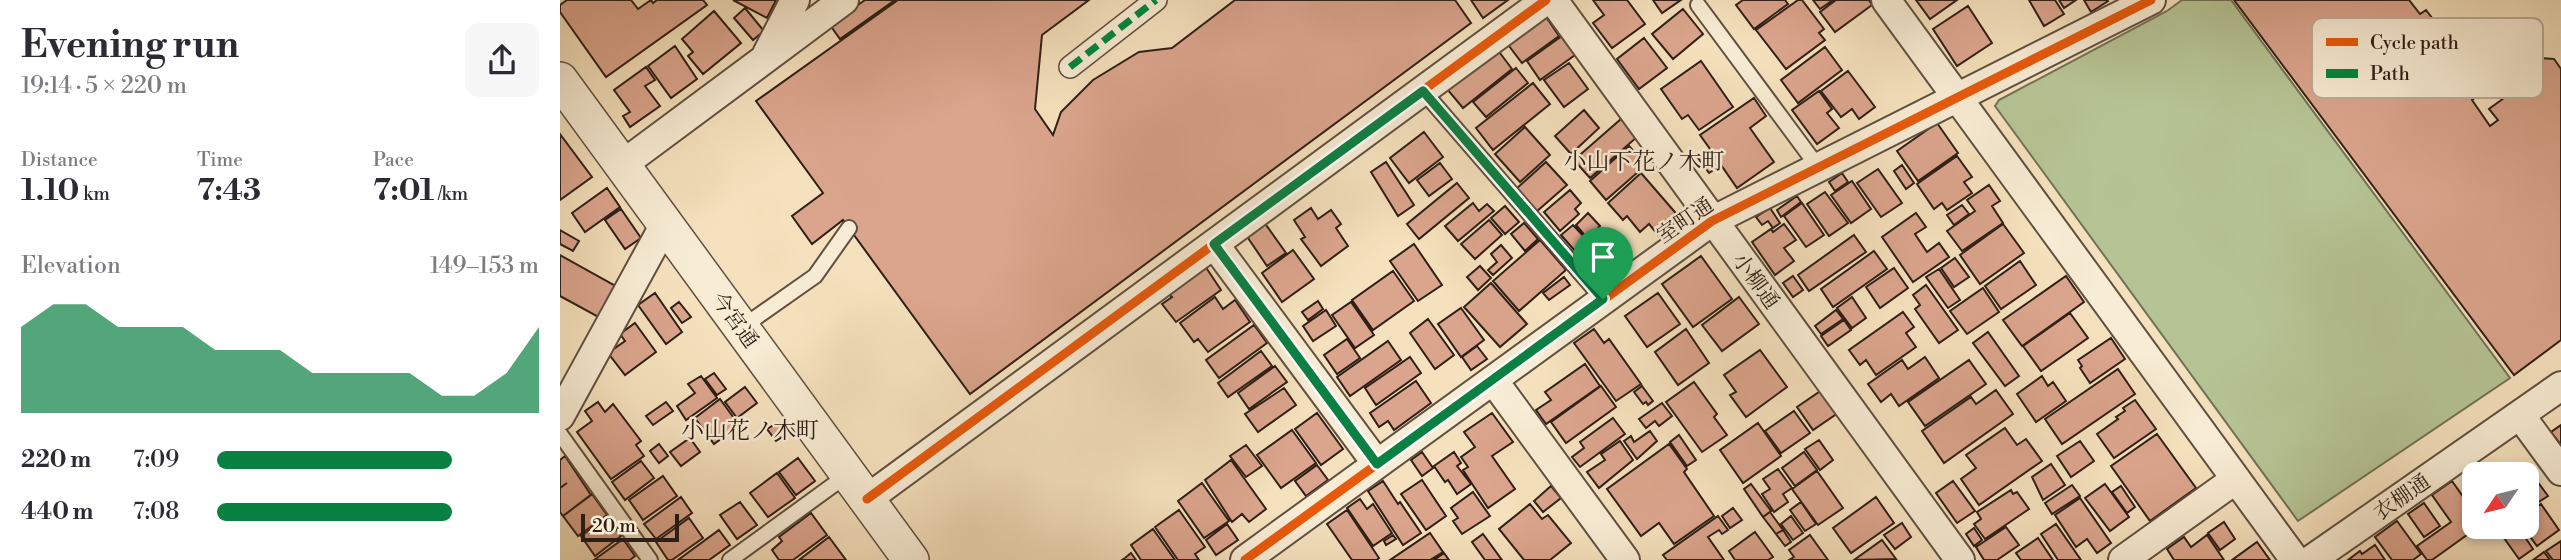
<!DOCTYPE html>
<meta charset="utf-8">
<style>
:root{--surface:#fff;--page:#f7f7f7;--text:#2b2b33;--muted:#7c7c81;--accent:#0b8043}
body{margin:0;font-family:"Libre Bodoni","Noto Serif JP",serif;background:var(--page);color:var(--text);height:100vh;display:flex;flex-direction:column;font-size:26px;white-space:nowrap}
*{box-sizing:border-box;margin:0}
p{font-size:23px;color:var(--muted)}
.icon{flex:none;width:38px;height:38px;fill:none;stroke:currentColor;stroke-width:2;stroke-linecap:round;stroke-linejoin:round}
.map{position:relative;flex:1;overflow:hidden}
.sheet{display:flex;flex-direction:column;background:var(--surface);width:560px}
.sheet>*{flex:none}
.needle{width:46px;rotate:235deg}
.buttons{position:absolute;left:1902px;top:462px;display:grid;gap:14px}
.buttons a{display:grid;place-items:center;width:77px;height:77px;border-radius:14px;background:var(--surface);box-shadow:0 4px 10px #0003;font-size:35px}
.scale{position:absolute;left:21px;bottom:18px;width:98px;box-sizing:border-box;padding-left:7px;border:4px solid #2f1f16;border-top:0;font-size:19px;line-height:24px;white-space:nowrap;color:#2f1f16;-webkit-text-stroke:5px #f8ecd4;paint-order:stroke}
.pin{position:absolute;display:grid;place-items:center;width:60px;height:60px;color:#fff;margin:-72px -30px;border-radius:50% 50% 50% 0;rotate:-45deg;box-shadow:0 0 7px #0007}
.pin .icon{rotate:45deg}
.round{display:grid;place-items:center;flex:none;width:74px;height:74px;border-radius:14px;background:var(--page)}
.overview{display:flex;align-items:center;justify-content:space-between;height:119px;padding:0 21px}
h1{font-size:38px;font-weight:800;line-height:52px}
.metrics{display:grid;grid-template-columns:repeat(3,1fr);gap:10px;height:119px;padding:7px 21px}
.metrics div{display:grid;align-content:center}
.metrics b{font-size:30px;font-weight:800}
.metrics small{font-size:19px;font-weight:400}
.metrics p{font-size:19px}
.chart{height:196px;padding:14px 21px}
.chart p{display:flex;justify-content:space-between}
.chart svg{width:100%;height:126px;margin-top:7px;fill:var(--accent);opacity:.7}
ul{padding:0 21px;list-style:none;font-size:23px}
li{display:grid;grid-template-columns:112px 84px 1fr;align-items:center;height:52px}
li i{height:18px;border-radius:9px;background:var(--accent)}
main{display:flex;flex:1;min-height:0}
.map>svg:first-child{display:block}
</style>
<main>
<section class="sheet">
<div class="overview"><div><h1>Evening run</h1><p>19:14 · 5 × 220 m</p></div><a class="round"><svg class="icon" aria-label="share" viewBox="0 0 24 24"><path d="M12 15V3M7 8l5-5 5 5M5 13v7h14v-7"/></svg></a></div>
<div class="metrics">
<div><p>Distance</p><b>1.10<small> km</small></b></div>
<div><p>Time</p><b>7:43</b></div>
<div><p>Pace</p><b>7:01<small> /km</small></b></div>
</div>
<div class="chart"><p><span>Elevation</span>149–153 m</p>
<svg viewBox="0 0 160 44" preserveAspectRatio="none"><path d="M0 44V14L10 6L20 6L30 14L40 14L50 14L60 22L70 22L80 22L90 30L100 30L110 30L120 30L130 38L140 38L150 30L160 14V44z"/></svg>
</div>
<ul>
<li><b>220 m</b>7:09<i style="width:73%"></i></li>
<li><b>440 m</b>7:08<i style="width:73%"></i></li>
</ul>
</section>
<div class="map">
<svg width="2001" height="560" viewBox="0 0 2001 560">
<rect width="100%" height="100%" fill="#f5e1bd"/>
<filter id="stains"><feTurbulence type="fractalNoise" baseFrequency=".00286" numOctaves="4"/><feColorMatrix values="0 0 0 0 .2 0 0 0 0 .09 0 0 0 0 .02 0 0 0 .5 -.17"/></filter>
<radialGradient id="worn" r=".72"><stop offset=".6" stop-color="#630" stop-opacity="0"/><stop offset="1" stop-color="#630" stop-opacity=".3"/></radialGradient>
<path fill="#b6c495" stroke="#727256" stroke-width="2" d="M1622,0H1671L1950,378L1738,521L1435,106L1439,100L1607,11Z"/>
<path fill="#dba58d" stroke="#2f1f16" stroke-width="2" d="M7,0H71L78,9L91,0L93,3L97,0H143L147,5L46,77L0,12V5Z
M173,0H216L207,18Z
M305,0H335L280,39L270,25Z
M338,0H529L482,35L475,109L493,135L501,112L533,80L579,52L612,48L675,0H895L911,23L410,394L283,220L252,244L232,216L263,193L196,101Z
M911,0H948L923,18Z
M1033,0H1067L1085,24L1052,48L1033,23L1044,15Z
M1093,0H1121L1102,13Z
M1183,0H1225L1228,4L1194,29L1176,5Z
M1238,0H1242L1264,29L1259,33L1265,40L1226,69L1196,30Z
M1253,0H1273L1260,9Z
M1276,0H1309L1312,5L1275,32L1260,12Z
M1356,0H1397L1370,19Z
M1469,0H1495L1504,14L1484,26Z
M1499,0H1516L1504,8Z
M1524,0H1547L1548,1L1531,12Z
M1674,0H1849L1860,14L1866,10L1905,61L1898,65L1920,94L1912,100L1930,126L1938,120L1929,109L1944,98L1947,72L1967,57L1994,59L2001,69V340L1954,375Z
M1408,6L1432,43L1397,66L1373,29Z
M185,8L204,31L193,40L174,18Z
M1123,9L1143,34L1113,59L1092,34Z
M154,11L181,43L143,74L128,56L133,52L122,39Z
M984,14L999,36L962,63L946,42Z
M1002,36L1015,55L980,80L967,61Z
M1084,38L1107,68L1079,89L1057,59Z
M115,46L137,79L111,98L88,66Z
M1265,47L1282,70L1238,103L1221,80Z
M937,49L952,69L903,108L887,89Z
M1141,61L1173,107L1139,130L1128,115L1122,119L1101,89Z
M1009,63L1028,89L1004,107L984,80Z
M86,67L95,80L85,86L100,106L70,127L63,116L70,112L54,90Z
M956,68L968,83L926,117L913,102Z
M1288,71L1315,107L1299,119L1292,109L1281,117L1261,91Z
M973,83L990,104L933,150L916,128Z
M1259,91L1272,109L1267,113L1279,128L1257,144L1232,110Z
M1194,98L1206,116L1190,128L1214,162L1177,188L1161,165L1149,173L1138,158L1150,149L1140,135Z
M1024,110L1039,128L1011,154L995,136Z
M1061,119L1077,137L1030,178L1014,160Z
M1377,123L1398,153L1358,181L1337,151Z
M965,127L990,155L960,182L935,154Z
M864,132L883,157L849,183L830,158Z
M0,134L32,177L0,200Z
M1069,146L1086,165L1046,200L1030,181Z
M1397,156L1412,177L1404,182L1412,193L1387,210L1382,203L1374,209L1357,184Z
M826,162L854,205L838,216L811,172Z
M986,162L1007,185L976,212L956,189Z
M880,163L892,179L869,196L857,180Z
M1342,165L1354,183L1346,189L1334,171Z
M1318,169L1342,203L1321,217L1297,183Z
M1081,173L1120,218L1099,236L1089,224L1080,232L1067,216L1063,220L1048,203Z
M1282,173L1288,182L1275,191L1269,182Z
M1292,181L1311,209L1291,223L1271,195Z
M897,183L909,198L859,239L847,224Z
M1429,185L1440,201L1432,206L1443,223L1402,251L1387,231L1415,211L1407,200Z
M47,188L60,207L25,232L12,213Z
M1010,190L1021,203L1015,209L1019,214L1000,231L984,212Z
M1265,192L1288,223L1269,236L1247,204Z
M1237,196L1241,202L1221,217L1217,210Z
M913,203L919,211L927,204L934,211L898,241L885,226Z
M1242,203L1264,235L1246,247L1224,216Z
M1402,205L1409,214L1394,225L1387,215Z
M945,206L959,222L945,234L931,218Z
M751,208L758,219L771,210L781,224L776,228L788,246L761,266L741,239L745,237L734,220Z
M1210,208L1220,223L1213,228L1208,221L1202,225L1196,217Z
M61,209L81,238L65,249L45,220Z
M1028,213L1040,226L1027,238L1016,225Z
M1356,213L1366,227L1355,234L1367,252L1379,243L1389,257L1353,282L1322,237Z
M929,220L942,235L915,259L901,244Z
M704,222L726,253L707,266L686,235Z
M964,223L978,239L965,251L951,234Z
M1224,224L1236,240L1224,248L1234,261L1215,275L1192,242L1211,229L1213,232Z
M1443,224L1464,253L1420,284L1400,255Z
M1013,225L1028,241L1015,251L1001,235Z
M0,230L19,241L13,251L0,244Z
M1041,234L1059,254L1050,261L1033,241Z
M1294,235L1306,252L1249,291L1238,275Z
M980,240L1006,270L959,311L933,281Z
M1030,242L1052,267L1037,280L1015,255Z
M854,244L882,285L858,301L830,261Z
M941,245L952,258L933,275L928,270L937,262L931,254Z
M733,250L754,279L722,302L702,273Z
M1314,251L1327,269L1273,307L1261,289Z
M0,255L59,288L42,319L0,296Z
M1141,256L1172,299L1133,327L1102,284Z
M1395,258L1409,277L1394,287L1381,268Z
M1460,261L1476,285L1441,309L1425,286Z
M645,266L661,290L616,322L602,304L612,297L608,293Z
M920,266L931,278L918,290L907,277Z
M1334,268L1348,288L1320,308L1306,287Z
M1379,269L1400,300L1388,308L1366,277Z
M833,271L854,301L813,330L792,300Z
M1233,276L1243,290L1233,297L1223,283Z
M1506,276L1524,302L1462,346L1443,320Z
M1004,277L1010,285L989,300L983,293Z
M931,283L967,324L940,347L904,307Z
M1366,285L1398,330L1379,343L1355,309L1360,305L1353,295Z
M1423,288L1439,312L1407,334L1390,311Z
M95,293L122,332L106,344L78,305Z
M1098,293L1120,324L1087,347L1065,316Z
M655,297L663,309L675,300L690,322L648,352L638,339L634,342L620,323Z
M1179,297L1199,324L1162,351L1142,325Z
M1292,297L1306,318L1292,328L1277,308Z
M758,301L763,309L748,320L742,312Z
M119,302L131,317L122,323L111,308Z
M791,302L814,335L795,348L772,315Z
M901,308L924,340L901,357L878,324Z
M766,310L776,326L753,341L743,326Z
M1276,310L1283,319L1261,334L1255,326Z
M1343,312L1354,327L1346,333L1356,347L1316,375L1306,360L1300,365L1289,350Z
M1510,313L1528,338L1481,371L1463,346Z
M868,319L894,355L875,369L850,333Z
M1284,320L1291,330L1268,346L1261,336Z
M75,323L96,352L65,375L48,353L65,341L60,334Z
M694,325L707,343L659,378L646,360Z
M1034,329L1044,343L1049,339L1081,384L1056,401L1014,343Z
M1126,329L1149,363L1118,385L1095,352Z
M1428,332L1459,376L1445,386L1413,343Z
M1551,338L1565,359L1530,383L1520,368L1522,366L1518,360Z
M787,339L800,358L777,374L764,355Z
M828,341L841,360L790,396L777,377Z
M917,346L927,359L911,370L902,357Z
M1200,350L1227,387L1186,417L1170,395L1176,392L1164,375Z
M701,351L712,366L668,397L658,383Z
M850,357L861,373L816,405L805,388Z
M1365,357L1379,378L1339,406L1331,394L1321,402L1308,384L1342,360L1348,369Z
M1409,360L1426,384L1365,426L1348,402Z
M1025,364L1040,386L986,424L976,410L991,400L985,392Z
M715,366L727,382L689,409L678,393Z
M1558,369L1575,394L1502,444L1485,419Z
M154,373L166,389L157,395L145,379Z
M141,376L157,398L126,420L117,406L135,393L128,384Z
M1482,376L1488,386L1493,382L1506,401L1476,422L1457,394Z
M856,381L871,403L834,430L828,421L819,427L810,413Z
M1134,382L1157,414L1154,417L1167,435L1142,452L1106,402Z
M1041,386L1056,407L1006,443L991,422Z
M1082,386L1093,401L1088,405L1086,402L1083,404L1074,392Z
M185,387L197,403L177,418L165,402Z
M724,388L736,405L698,432L685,414Z
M1262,390L1278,413L1253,430L1237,407Z
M1436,390L1453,414L1384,463L1362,431L1411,397L1416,404Z
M160,399L179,425L154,444L135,418Z
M1575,400L1596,429L1554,458L1537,434L1558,419L1556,417L1565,411L1563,408Z
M38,402L45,412L53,404L81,441L76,445L84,456L51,479L17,432L32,421L25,411Z
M106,402L113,411L93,425L86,416Z
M1102,403L1112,416L1099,426L1095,421L1086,428L1079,419Z
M1234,411L1250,433L1221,453L1205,431Z
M757,413L783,449L761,465L735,429Z
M932,413L953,442L932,456L955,489L928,508L903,470L908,467L901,457L915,447L904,432Z
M1053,418L1065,434L1020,467L1012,457L1024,448L1020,442Z
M217,423L225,435L216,441L207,429Z
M1198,423L1221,456L1183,483L1160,450Z
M2001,425V445L1991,432Z
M1445,428L1457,445L1466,439L1482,461L1419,505L1401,479L1416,468L1406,455Z
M732,430L756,463L721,488L697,455Z
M1090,431L1097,441L1077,459L1064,441L1071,436L1074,442Z
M1597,434L1636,488L1590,521L1551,466Z
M1119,435L1136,460L1127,466L1110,442Z
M130,438L140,452L121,466L110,452Z
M1259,440L1273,460L1260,470L1245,449Z
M1060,441L1073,460L1039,488L1027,472L1045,460L1041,454Z
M1520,441L1534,461L1511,477L1497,456Z
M99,444L108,456L99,463L90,451Z
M1109,444L1127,469L1124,472L1154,516L1114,544L1099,523L1081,536L1047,489Z
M686,445L702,466L686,477L670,456Z
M862,452L873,468L862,476L851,460Z
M894,452L901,463L897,466L911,484L897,494L888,480L885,482L874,466Z
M1244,452L1257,470L1235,486L1222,468Z
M5,456L31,495L3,516L0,512V488L7,483L0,488V460Z
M238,458L255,481L236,495L219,472Z
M671,460L706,509L689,522L682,514L672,522L645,480Z
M81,461L94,478L65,500L52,482Z
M1491,464L1505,485L1483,500L1472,477Z
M757,465L768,480L746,496L735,481Z
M1218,469L1232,488L1223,494L1228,502L1214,512L1202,494L1210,489L1203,479Z
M1257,471L1283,508L1258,525L1232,489Z
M217,473L235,498L208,517L190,493Z
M1971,473L1988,496L1971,507L1967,501V475Z
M103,476L117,496L83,520L69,500Z
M862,480L886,516L866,530L841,494Z
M823,481L838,504L840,502L861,533L843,545L808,491Z
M1393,481L1415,511L1397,523L1376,493Z
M1892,481L1914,512V527H1918L1872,560H1867L1857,546L1891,522L1872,495Z
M642,483L669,521L644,538L618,501Z
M1191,484L1211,511L1203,517L1184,489Z
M1545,484L1569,517L1550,531L1525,498Z
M1512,485L1520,496L1492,514L1485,503Z
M991,486L1001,498L983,512L974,501Z
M1561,486L1575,507L1567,513L1552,492Z
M1451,490L1453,494L1457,492L1469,509L1425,539L1414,524L1421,519L1417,512Z
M913,492L930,516L902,534L893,521L898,518L891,508Z
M32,494L47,515L18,536L3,516Z
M121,497L132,513L96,539L84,524Z
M1316,497L1334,523L1291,553L1273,528Z
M1520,498L1551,543L1537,553L1527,539L1516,547L1495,515Z
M800,499L807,509L813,504L832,533L813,546L787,508Z
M180,502L197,525L177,539L160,515Z
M1241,502L1256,524L1245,531L1230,510Z
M1864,503L1880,526L1864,537L1848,514Z
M970,504L982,519L988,515L1011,543L990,560H964L939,529Z
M1981,504L1999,530L1977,546L1963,527H1967V514Z
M1173,508L1182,520L1170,528L1162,516Z
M619,510L645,547L635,554L639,560H618L595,527Z
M787,510L819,558L817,560H792L767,524Z
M1210,512L1223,530L1216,534L1203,517Z
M251,513L267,535L233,560H219L212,550L222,541L219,537Z
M1158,516L1168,530L1162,534L1159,530L1148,537L1164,560H1107L1103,555Z
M1231,516L1243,533L1233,540L1221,524Z
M48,517L61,536L35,556L21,536Z
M129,518L143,538L112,560H108L96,542Z
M1837,521L1861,554L1853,560H1832L1815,537Z
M1664,522L1675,539L1660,550L1648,533Z
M1342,523L1351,537L1335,549L1324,535Z
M667,524L678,540L656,555L646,540Z
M1496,524L1521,560H1498L1481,534Z
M1446,527L1459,545L1437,560H1424L1416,547Z
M1945,527H1958L1973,549L1959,559L1939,531Z
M1414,528L1422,540L1414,546L1406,534Z
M593,529L615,560H581L571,545Z
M159,530L170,545L149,560H118Z
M1223,530L1231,542L1225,546L1216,534Z
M1195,532L1213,557L1208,560H1175L1169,551Z
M870,533L883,552L870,560H830Z
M923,534L942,560H925L912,542Z
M833,535L836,539L826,545L824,541Z
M1250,535L1268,560H1229L1234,557L1229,550Z
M1647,535L1664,560H1614L1607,549L1624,537L1631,547Z
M269,537L286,560H239Z
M1478,538L1493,560H1461L1456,553Z
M63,539L75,556L70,560H34Z
M1322,540L1336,559L1294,560Z
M2001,541V560H1993L1986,551Z
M1697,542L1710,560H1672Z
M1815,545L1825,560H1788L1800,551L1802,554Z
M1984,552L1990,560H1973Z
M571,553L576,560H562L565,558Z
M884,553L889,560H874Z"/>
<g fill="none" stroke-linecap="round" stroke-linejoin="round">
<defs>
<path id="service" d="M1138,5L1258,167
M863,91L1043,299
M181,328L255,276L289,228
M0,434L90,560
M170,560L287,475"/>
<path id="pedestrian" d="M510,67L596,0"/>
<path id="minor" d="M993,0L1400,560
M1326,0L1735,560
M207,54L235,0
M62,165L284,0
M654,244L817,464
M933,380L1065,560
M1960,415L2001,471
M0,416L104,226
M307,499L986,0
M685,560L1152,221L1591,0
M1563,560L1676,479
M1751,560L2001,386"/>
<path id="tertiary" d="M0,80L351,560"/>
</defs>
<use href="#service" stroke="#605040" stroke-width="18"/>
<use href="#pedestrian" stroke="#605040" stroke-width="24"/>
<use href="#minor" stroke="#605040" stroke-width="32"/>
<use href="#tertiary" stroke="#605040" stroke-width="38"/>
<use href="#service" stroke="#f8ecd4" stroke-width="14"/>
<use href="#pedestrian" stroke="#f8ecd4" stroke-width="21"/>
<use href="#minor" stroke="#f8ecd4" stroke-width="28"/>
<use href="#tertiary" stroke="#f8ecd4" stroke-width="35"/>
<path stroke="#00873e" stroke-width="7" stroke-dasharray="14 7" stroke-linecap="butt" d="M510,67L596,0"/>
<defs>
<path id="cycleway" d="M307,499L986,0
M685,560L1152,221L1591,0"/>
</defs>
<use href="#cycleway" stroke="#f8ecd4" stroke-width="13"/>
<use href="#cycleway" stroke="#e8590c" stroke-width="9"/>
</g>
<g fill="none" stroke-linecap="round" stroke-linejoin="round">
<defs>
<path id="route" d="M863,91L1043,299L817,464L654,244Z"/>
</defs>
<use href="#route" stroke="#fff" stroke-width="14"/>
<use href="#route" stroke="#0b8043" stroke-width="9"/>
</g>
<g text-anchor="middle" stroke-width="5" stroke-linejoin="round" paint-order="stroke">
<g font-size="21" fill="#2f1f16" stroke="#f8ecd4">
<text transform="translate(1125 220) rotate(-34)" y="7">室町通</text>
<text transform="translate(1196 281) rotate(54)" y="7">小柳通</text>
<text transform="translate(175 320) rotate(54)" y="7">今宮通</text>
<text transform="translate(1842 497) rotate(-35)" y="7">衣棚通</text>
</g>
<g font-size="23" fill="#2f1f16" stroke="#f8ecd4">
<text x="1084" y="169">小山下花ノ木町</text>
<text x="190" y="438">小山花ノ木町</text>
</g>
</g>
<rect x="1752" y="18" width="231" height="80" rx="10" fill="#f8ecd4" stroke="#bcae9b" stroke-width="2"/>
<rect x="1766" y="38" width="32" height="8" fill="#e8590c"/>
<rect x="1766" y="69" width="32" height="9" fill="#00873e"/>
<g font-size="19" fill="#2f1f16">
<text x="1810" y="49">Cycle path</text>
<text x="1810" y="80">Path</text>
</g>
<rect width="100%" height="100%" filter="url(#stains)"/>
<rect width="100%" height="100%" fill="url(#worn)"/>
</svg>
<div class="buttons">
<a><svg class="needle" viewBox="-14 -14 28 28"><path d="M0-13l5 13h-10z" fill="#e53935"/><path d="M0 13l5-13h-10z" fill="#7c7c81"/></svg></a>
</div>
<div class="scale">20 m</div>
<div class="pin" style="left:1043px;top:299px;background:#1e9e55"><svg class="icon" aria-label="arrive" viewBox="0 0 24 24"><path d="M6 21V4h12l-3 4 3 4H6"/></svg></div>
</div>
</main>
